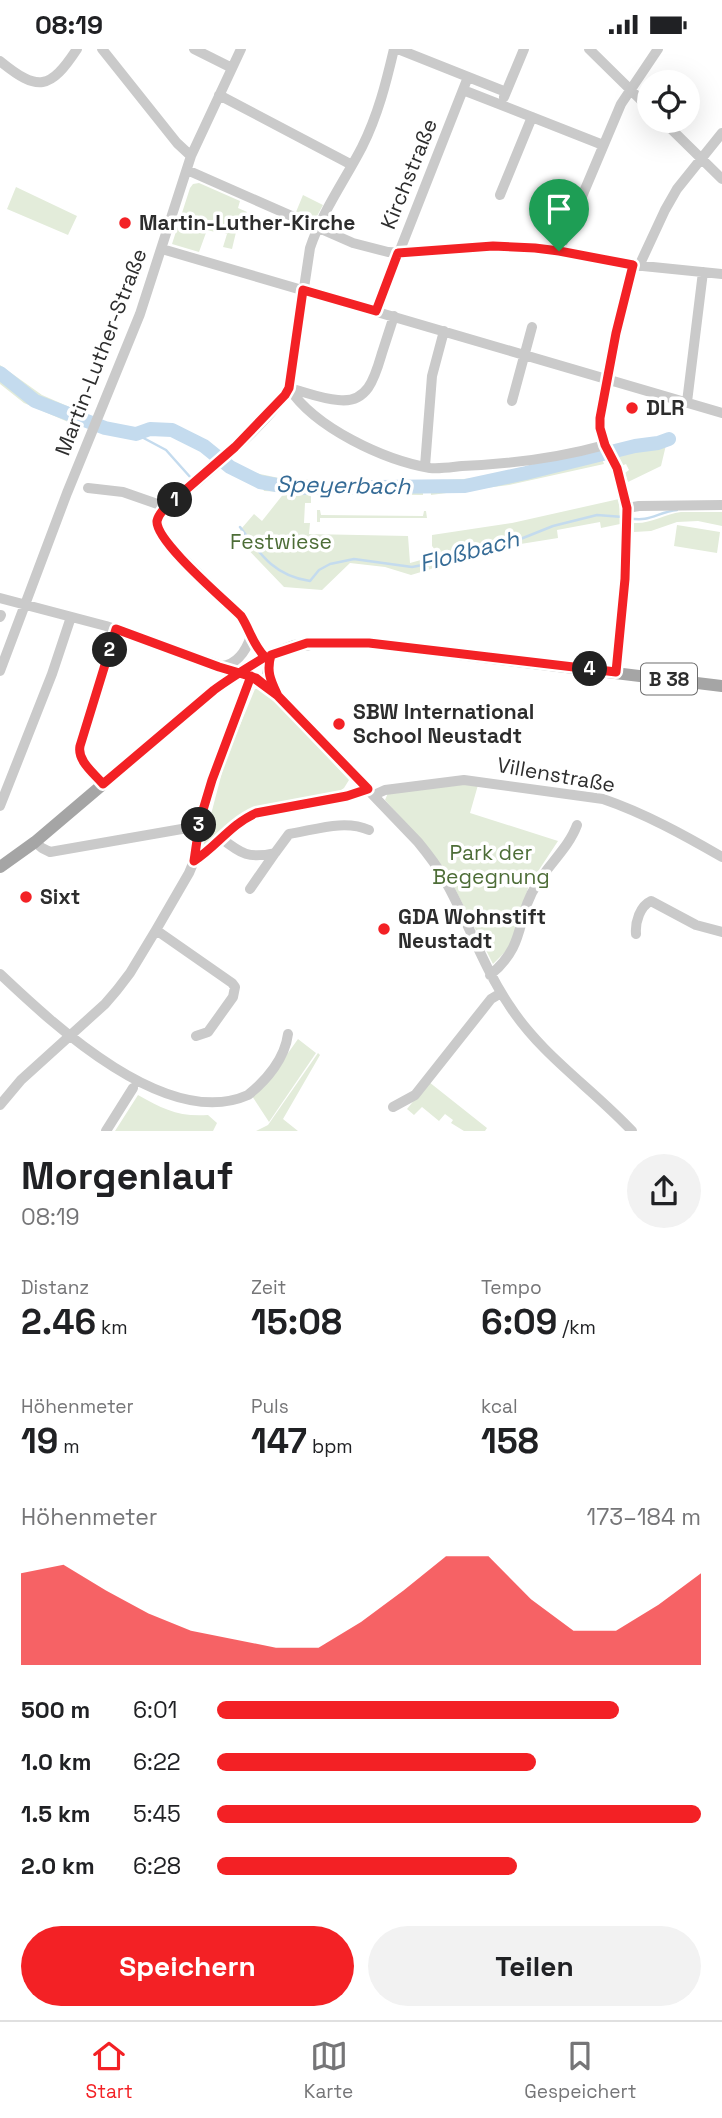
<!DOCTYPE html>
<html lang="de">
<meta charset="utf-8">
<style>
:root{--surface:#fff;--page:#f2f2f2;--text:#202124;--muted:#757577;--line:#e0e0e0;--accent:#f32125}
body{margin:0;font-family:"Space Grotesk",sans-serif;background:var(--page);color:var(--text);height:100vh;display:flex;flex-direction:column;font-size:26px;white-space:nowrap}
*{box-sizing:border-box;margin:0}
p{font-size:23px;color:var(--muted)}
.icon{flex:none;width:38px;height:38px;fill:none;stroke:currentColor;stroke-width:2;stroke-linecap:round;stroke-linejoin:round}
.map{position:relative;height:1082px;overflow:hidden}
.details{display:flex;flex-direction:column;background:var(--surface);flex:1}
.details>*{flex:none}
.tools{position:absolute;left:637px;top:21px;display:grid;gap:14px}
.tools a{display:grid;place-items:center;width:63px;height:63px;border-radius:50%;background:var(--surface);box-shadow:0 7px 28px #0002;font-size:35px}
.pin{position:absolute;display:grid;place-items:center;width:60px;height:60px;color:#fff;margin:-72px -30px;border-radius:50% 50% 50% 0;rotate:-45deg;box-shadow:0 0 7px #0007}
.pin .icon{rotate:45deg}
.km{position:absolute;width:35px;height:35px;margin:-18px;border-radius:50%;background:#222;color:#fff;font-size:19px;line-height:35px;text-align:center}
.round{display:grid;place-items:center;flex:none;width:74px;height:74px;border-radius:37px;background:var(--page)}
.head{display:flex;align-items:center;justify-content:space-between;height:119px;padding:0 21px}
h1{font-size:38px;font-weight:800;line-height:52px}
.figures{display:grid;grid-template-columns:repeat(3,1fr);gap:10px;height:119px;padding:7px 21px}
.figures div{display:grid;align-content:center}
.figures b{font-size:35px;font-weight:800}
.figures small{font-size:19px;font-weight:400}
.figures p{font-size:19px}
.chart{height:196px;padding:14px 21px}
.chart p{display:flex;justify-content:space-between}
.chart svg{width:100%;height:126px;margin-top:7px;fill:var(--accent);opacity:.7}
.action{display:flex;gap:14px;margin-top:auto;padding:14px 21px}
.action a{flex:1;height:80px;border-radius:42px;background:var(--accent);color:#fff;font-size:28px;font-weight:800;line-height:80px;text-align:center}
.action a+a{background:var(--page);color:var(--text)}
ul{padding:0 21px;list-style:none;font-size:23px}
li{display:grid;grid-template-columns:112px 84px 1fr;align-items:center;height:52px}
li i{height:18px;border-radius:9px;background:var(--accent)}
.status{display:flex;justify-content:space-between;align-items:center;height:49px;padding:0 35px;background:var(--surface);direction:ltr}
.status svg{height:19px;fill:currentColor}
.tabs{display:flex;justify-content:space-around;align-items:center;height:98px;border-top:2px solid var(--line);background:var(--surface);font-size:19px;color:var(--muted)}
.tabs a{display:grid;justify-items:center;gap:4px}
.tabs .active{color:var(--accent)}
.map>svg:first-child{display:block}
</style>
<div class="status"><b>08:19</b><svg viewBox="0 0 49 12"><path d="M0 12V9h3v3zM5 12V6h3v6zM10 12V3h3v9zM15 12V0h3v12zM26 1h20v11H26zM47 4h2v5h-2z"/></svg></div>
<div class="map">
<svg width="722" height="1082" viewBox="0 0 722 1082">
<rect width="100%" height="100%" fill="#fff"/>
<path fill="#e3ecda" d="M199,134L240,152L238,159L247,163L237,179L232,200L223,198L227,185L216,181L215,183L207,181L199,203L172,195L190,139L193,135Z
M16,138L77,167L68,186L7,160Z
M303,146L323,156L317,167L311,169L296,163Z
M0,316L42,346L88,366L82,379L24,354L0,335Z
M666,396L661,417L628,433L625,424L629,421L626,415L621,417L616,405Z
M600,404L604,415L509,436L431,446L430,432L495,428Z
M231,412L251,423L279,429L393,436L423,435V446L311,445V454H305L304,474H310L309,485L408,487L410,514L439,506L432,497V486L512,474L619,450L620,475L601,479L600,473L557,481L558,489L471,503L448,510L431,520L411,526L385,518L350,514L322,541L284,538L235,487L254,465L262,472L285,443L264,442L259,431L229,415Z
M317,461H320L321,466L423,467L424,462H426L427,469H320V473H317Z
M681,463H722V477L698,472L677,473L651,482L634,483V474C651,475 665,465 681,463Z
M677,476L720,483L717,504L674,497Z
M263,639L349,731L344,739L337,744L248,761L227,776L206,798L203,796L225,712L255,640Z
M453,735L478,736L470,764L558,792L529,836L510,898L493,915L447,824L426,796L385,751L388,744Z
M298,990L316,1004L269,1073L252,1047L266,1035Z
M318,1004L320,1006L283,1070L298,1082H256L268,1076Z
M429,1033L487,1079L485,1082H464L451,1074L453,1071L445,1065L439,1072L422,1058L414,1066L407,1060Z
M138,1046C163,1060 178,1068 208,1066L217,1074L213,1082H115Z"/>
<g fill="none" stroke-linecap="round" stroke-linejoin="round">
<path stroke="#c4dbee" stroke-width="2.5" d="M136,385L166,401L191,429
M629,469C649,474 658,463 677,461
M240,478C260,505 274,527 310,532L319,521L330,515L354,510L412,518L450,511L518,491L553,477L597,466L623,468"/>
<path stroke="#c4dbee" stroke-width="14" d="M0,324L35,352L105,379L136,385L150,380L172,381L204,397L230,418L260,433L293,439L465,437L526,424L635,397L658,394L669,390"/>
<path stroke="#cacaca" stroke-width="10" d="M102,0L177,94L191,107
M194,0L232,19
M398,0L506,43
M589,0L649,59
M0,12C38,43 50,41 77,0
M463,41L603,96
M219,46L352,116
M504,48L524,0
M663,72L722,130
M187,121L353,194L388,203L405,204L513,197L559,202L633,216L722,225
M500,146L532,68
M162,200L722,364
M559,202L621,55L658,0
M639,217L665,161L677,140L722,84
M376,262L468,28
M289,339C315,379 384,411 430,419C440,420 452,418 462,417C511,415 558,409 605,396
M289,339C305,343 322,350 338,351C368,355 375,328 382,304C386,292 390,279 394,267
M512,352L532,278
M687,353L703,223
M425,417L432,327L444,282
M88,439L123,443L166,458
M627,459L639,457L722,456
M0,549L106,577L256,629L278,647L418,793C427,804 436,815 443,828C467,869 482,916 509,956C541,1006 592,1039 632,1082
M0,568L1,566
M265,608C253,596 250,581 241,567L169,495L160,482L157,469C168,456 181,447 194,436C221,412 273,369 289,339L310,199C322,163 345,131 362,98C378,66 386,34 394,0
M222,617C238,615 246,602 251,587
M0,622L67,444L140,265L191,107L241,0
M616,623L625,530L627,459L617,419L605,396L600,378V369L616,284L633,216
M103,735L82,711L78,702L116,580
M374,746L385,741L464,731L603,750C644,764 684,786 722,808
M0,757L52,625L71,568
M221,789C241,805 249,810 275,804L289,785C315,781 344,770 369,781
M35,793L42,799L50,803L199,777
M194,812C216,798 231,775 256,763L347,747L368,740
M250,840L275,804
M156,881L232,934L235,938L233,948L208,983L196,987
M636,885C635,873 640,857 651,852L696,876L722,883
M0,925C54,976 167,1082 248,1046C267,1031 285,1009 288,985
M490,926C528,895 515,868 537,835C549,815 569,798 577,776
M0,1056L21,1031L105,955L117,941L130,924L156,881L189,824L194,812L200,771L212,731L251,627
M393,1058L415,1046L491,950L501,944
M106,1082L133,1039"/>
<path stroke="#a5a5a5" stroke-width="12" d="M271,606L268,623L278,647
M0,818L35,793L214,641L240,624L265,608L294,597L326,593L369,594L722,637"/>
</g>
<g fill="none" stroke-linecap="round" stroke-linejoin="round">
<defs>
<path id="route" d="M559,202L535,199L493,197L398,204L376,262L303,241L289,339L285,346L235,398L166,458C162,462 158,467 157,472C155,492 225,551 241,567C250,581 253,596 265,608C247,619 230,629 214,641L103,735C94,724 77,712 80,697L116,580L219,618L256,629L278,647L368,740L347,747L256,764C231,775 216,798 194,812L200,771L212,731L251,627L278,647C271,632 266,623 271,606L307,594H369L616,623L625,530L627,459L617,419L605,396L600,379V369L616,284L633,216L559,202"/>
</defs>
<use href="#route" stroke="#fff" stroke-width="14"/>
<use href="#route" stroke="#f32125" stroke-width="9"/>
</g>
<g fill="#f32125" stroke="#fff" stroke-width="2.5">
<circle cx="125" cy="174" r="7"/>
<circle cx="632" cy="359" r="7"/>
<circle cx="339" cy="675" r="7"/>
<circle cx="26" cy="848" r="7"/>
<circle cx="384" cy="880" r="7"/>
</g>
<g text-anchor="middle" stroke-width="7" stroke-linejoin="round" paint-order="stroke">
<rect fill="#fff" stroke="#6c6c6c" stroke-width="2" x="641" y="614.5" width="56" height="31" rx="5"/>
<g font-size="19" font-weight="bold" fill="#2d2d2d">
<text x="669" y="637">B 38</text>
</g>
<g font-size="21" fill="#2d2d2d" stroke="#fff">
<text transform="translate(409 125) rotate(-68)" y="7">Kirchstraße</text>
<text transform="translate(101 303) rotate(-69)" y="7">Martin-Luther-Straße</text>
<text transform="translate(556 726) rotate(10)" y="7">Villenstraße</text>
</g>
<g font-size="21" font-weight="bold" fill="#2d2d2d" stroke="#fff" text-anchor="start">
<text x="139" y="181">Martin-Luther-Kirche</text>
<text x="646" y="366">DLR</text>
<text x="353" y="670">SBW International<tspan x="353" dy="24">School Neustadt</tspan></text>
<text x="40" y="855">Sixt</text>
<text x="398" y="875">GDA Wohnstift<tspan x="398" dy="24">Neustadt</tspan></text>
</g>
<g font-size="21" fill="#4d6d37" stroke="#fff">
<text x="281" y="500">Festwiese</text>
<text x="491" y="811">Park der<tspan x="491" dy="24">Begegnung</tspan></text>
</g>
<g font-size="23" font-style="italic" fill="#356b96" stroke="#fff">
<text transform="translate(343 436) rotate(1)" y="8">Speyerbach</text>
<text transform="translate(469 502) rotate(-15)" y="8">Floßbach</text>
</g>
</g>
</svg>
<div class="tools">
<a><svg class="icon" aria-label="locate" viewBox="0 0 24 24"><circle cx="12" cy="12" r="6"/><path d="M12 2v4M12 18v4M2 12h4M18 12h4"/></svg></a>
</div>
<div class="pin" style="left:559px;top:202px;background:#1e9e55"><svg class="icon" aria-label="arrive" viewBox="0 0 24 24"><path d="M6 21V4h12l-3 4 3 4H6"/></svg></div>
<b class="km" style="left:175px;top:451px">1</b>
<b class="km" style="left:110px;top:601px">2</b>
<b class="km" style="left:199px;top:776px">3</b>
<b class="km" style="left:590px;top:620px">4</b>
</div>
<section class="details">
<div class="head"><div><h1>Morgenlauf</h1><p>08:19</p></div><a class="round"><svg class="icon" aria-label="share" viewBox="0 0 24 24"><path d="M12 15V3M7 8l5-5 5 5M5 13v7h14v-7"/></svg></a></div>
<div class="figures">
<div><p>Distanz</p><b>2.46<small> km</small></b></div>
<div><p>Zeit</p><b>15:08</b></div>
<div><p>Tempo</p><b>6:09<small> /km</small></b></div>
</div>
<div class="figures">
<div><p>Höhenmeter</p><b>19<small> m</small></b></div>
<div><p>Puls</p><b>147<small> bpm</small></b></div>
<div><p>kcal</p><b>158</b></div>
</div>
<div class="chart"><p><span>Höhenmeter</span>173–184 m</p>
<svg viewBox="0 0 160 44" preserveAspectRatio="none"><path d="M0 44V12L10 9L20 18L30 26L40 32L50 35L60 38L70 38L80 29L90 18L100 6L110 6L120 21L130 32L140 32L150 23L160 12V44z"/></svg>
</div>
<ul>
<li><b>500 m</b>6:01<i style="width:83%"></i></li>
<li><b>1.0 km</b>6:22<i style="width:66%"></i></li>
<li><b>1.5 km</b>5:45<i style="width:100%"></i></li>
<li><b>2.0 km</b>6:28<i style="width:62%"></i></li>
</ul>
<div class="action"><a>Speichern</a><a>Teilen</a></div>
</section>
<nav class="tabs">
<a class="active"><svg class="icon" aria-label="home" viewBox="0 0 24 24"><path d="M3 11l9-7 9 7M6 9v11h12V9"/></svg>Start</a>
<a><svg class="icon" aria-label="map" viewBox="0 0 24 24"><path d="M3 6l6-2 6 2 6-2v14l-6 2-6-2-6 2zM9 4v14M15 6v14"/></svg>Karte</a>
<a><svg class="icon" aria-label="saved" viewBox="0 0 24 24"><path d="M7 4h10v16l-5-4-5 4z"/></svg>Gespeichert</a>
</nav>
